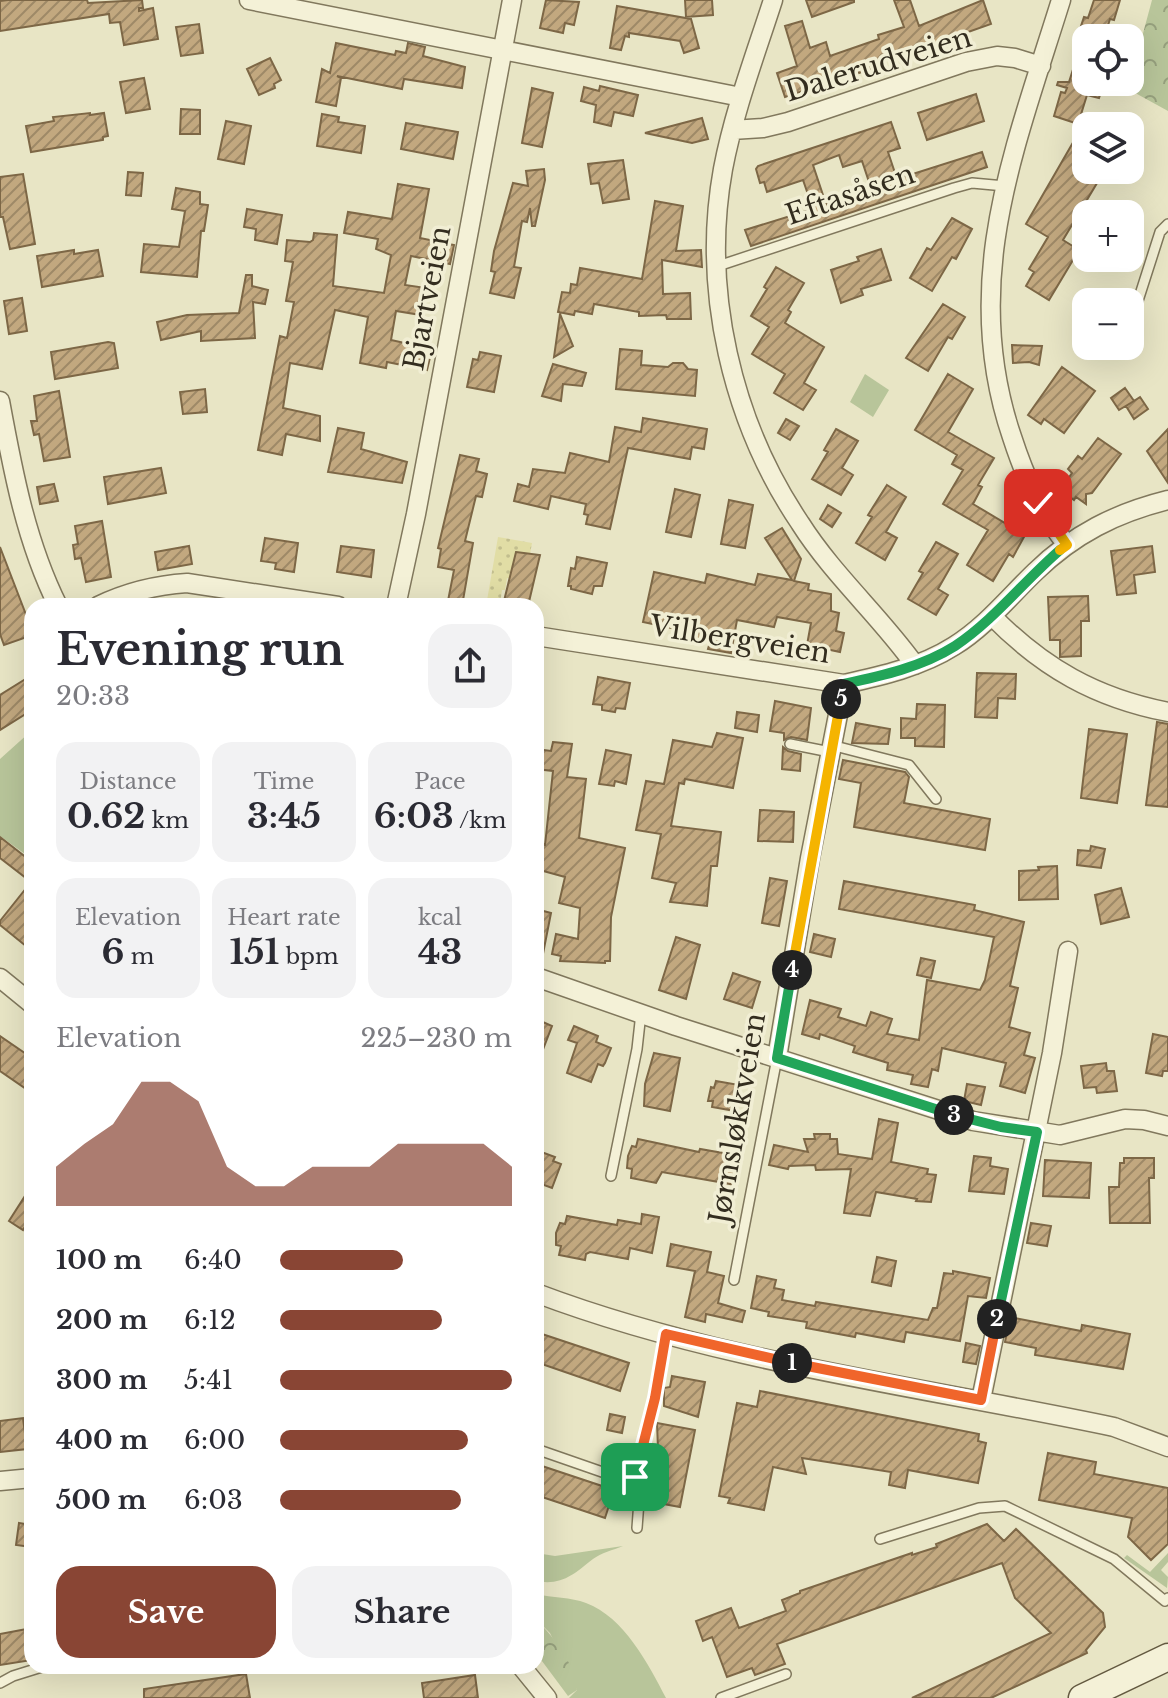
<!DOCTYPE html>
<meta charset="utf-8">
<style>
:root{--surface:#fff;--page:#f2f2f3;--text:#2b2b33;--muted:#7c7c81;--accent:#894534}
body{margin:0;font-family:"Libre Baskerville",serif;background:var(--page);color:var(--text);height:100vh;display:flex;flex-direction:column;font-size:30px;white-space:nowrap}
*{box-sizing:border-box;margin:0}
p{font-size:26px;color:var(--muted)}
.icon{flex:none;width:44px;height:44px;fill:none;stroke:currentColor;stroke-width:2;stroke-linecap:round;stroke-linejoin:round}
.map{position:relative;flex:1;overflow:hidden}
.details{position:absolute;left:24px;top:598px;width:520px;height:1076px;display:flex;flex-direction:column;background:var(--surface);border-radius:24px;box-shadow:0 8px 32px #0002}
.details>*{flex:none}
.tools{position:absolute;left:1072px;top:24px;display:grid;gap:16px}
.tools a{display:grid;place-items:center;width:72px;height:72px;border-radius:16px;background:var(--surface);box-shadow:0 8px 32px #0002;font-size:40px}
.pin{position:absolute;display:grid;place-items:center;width:68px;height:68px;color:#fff;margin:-34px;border-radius:16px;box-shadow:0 4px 12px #0006}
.km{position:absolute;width:40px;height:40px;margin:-20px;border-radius:50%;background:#222;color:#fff;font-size:22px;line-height:40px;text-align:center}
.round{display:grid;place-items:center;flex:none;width:84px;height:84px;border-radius:24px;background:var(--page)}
.head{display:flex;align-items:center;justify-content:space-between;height:136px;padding:0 32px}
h1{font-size:44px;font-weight:700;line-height:60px}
.figures{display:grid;grid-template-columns:repeat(3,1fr);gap:12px;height:136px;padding:8px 32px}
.figures div{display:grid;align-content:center;border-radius:20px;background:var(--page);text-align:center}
.figures b{font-size:34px;font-weight:700}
.figures small{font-size:22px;font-weight:400}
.figures p{font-size:22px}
.chart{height:224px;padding:16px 32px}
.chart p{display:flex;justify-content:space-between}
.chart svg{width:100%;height:144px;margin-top:8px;fill:var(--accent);opacity:.7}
.action{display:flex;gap:16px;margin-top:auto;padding:16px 32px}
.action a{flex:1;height:92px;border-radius:24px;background:var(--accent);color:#fff;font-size:32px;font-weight:700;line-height:92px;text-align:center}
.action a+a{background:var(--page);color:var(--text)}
ul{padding:0 32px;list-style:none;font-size:26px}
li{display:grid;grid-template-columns:128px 96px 1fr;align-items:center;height:60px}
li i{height:20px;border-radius:10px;background:var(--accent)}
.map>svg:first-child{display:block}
</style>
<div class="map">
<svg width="1168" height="1698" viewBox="0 0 1168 1698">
<defs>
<pattern id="forest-crowns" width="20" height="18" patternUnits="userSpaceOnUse" patternTransform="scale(2)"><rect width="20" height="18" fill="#b8c59a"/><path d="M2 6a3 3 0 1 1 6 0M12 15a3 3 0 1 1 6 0" fill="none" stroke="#96a07d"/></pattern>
<pattern id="sand-dots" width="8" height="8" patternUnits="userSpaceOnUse" patternTransform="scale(2)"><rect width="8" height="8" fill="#e1dda5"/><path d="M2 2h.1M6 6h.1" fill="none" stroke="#c2be8e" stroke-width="1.8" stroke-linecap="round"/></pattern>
<pattern id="building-hatch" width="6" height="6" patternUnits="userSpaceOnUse" patternTransform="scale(2)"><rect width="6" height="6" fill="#c2a87f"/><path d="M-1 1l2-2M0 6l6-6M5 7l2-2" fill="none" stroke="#9e8967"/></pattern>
</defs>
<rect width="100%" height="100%" fill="#e8e5c5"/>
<path fill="#b8c59a" d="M865,374L889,390L873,417L850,402Z
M30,732L32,845L25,854L0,836V759Z
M623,1546C613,1550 601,1553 593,1559C574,1574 562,1586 536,1581V1553L555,1556Z
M1168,1553V1562L1161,1570L1168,1577L1167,1588L1124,1558L1127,1555L1150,1572Z
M536,1594C552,1598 571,1597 586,1603C624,1617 649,1665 666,1698H569L577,1690L550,1633L536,1619Z"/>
<path fill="url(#forest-crowns)" d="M1152,0H1168V111L1128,89Z
M536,1619C554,1638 575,1663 577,1690L568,1696L536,1653Z"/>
<path fill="url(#sand-dots)" d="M498,537L532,543L530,554L516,552L511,579L507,578L505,590H502L500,604L512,606H486Z"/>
<path fill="url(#building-hatch)" stroke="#7d6746" stroke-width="2" fill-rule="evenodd" d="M8,0H87L88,3L142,0L143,8H139V11L153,8L158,39L124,45L120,22L110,23L109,14L0,31V1Z
M546,0L579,2L574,25L565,23L563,33L540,28Z
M685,0H712L713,15L686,17Z
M806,0H854V2L812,17Z
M894,0H910L919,26L983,0L991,24L954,37L955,41L932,49L930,44L881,61L882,65L859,73L857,68L807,85L809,89L785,97L777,73L797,66L785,26L802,21L810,48L826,42L830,56L879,39L878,35L904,27Z
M1094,0H1120L1114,20L1110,19L1104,38H1086V82H1104L1099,98L1087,95L1078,124L1054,116L1061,92L1065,93L1067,88L1057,85L1058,82H1069L1083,38H1077L1084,17L1088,18Z
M617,6L691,19L699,48L684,53L680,41L629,33V37L625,36L621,50L610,48Z
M199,24L203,53L181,56L176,27Z
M336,43L395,55L396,51L406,53L408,43L425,47L423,56L465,67L462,88L404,79L402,89L337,76L341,78L336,106L316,102L322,69L330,73Z
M270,58L281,80L274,84L275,88L259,95L247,69Z
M144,78L150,109L126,113L120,82Z
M600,86L638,95L633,116L614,112L611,126L594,122L596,105L581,101L584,87L599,91Z
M532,88L553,93L542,147L522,143Z
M976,94L984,121L927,140L918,113Z
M181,109L200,110V134H180Z
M90,113V115L104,113L108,136L103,137V140L31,152L26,126L54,121L53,117Z
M322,114L339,117L338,122L365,126L361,153L317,146Z
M702,118L708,139L692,143L645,133Z
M1086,120V170L1100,178L1063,240L1079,250L1049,300L1026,286L1034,272L1029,269L1048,237L1026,224Z
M226,121L251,126L244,164L218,159Z
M891,122L900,148L888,152L897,179L982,152L987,167L751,246L745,230L813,209L803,180L767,192L764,182L760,183L756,169L758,166ZM839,155L843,167L862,161L871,188L826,204L813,165Z
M406,123L458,132L453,159L401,149Z
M623,160L629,199L603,203L599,183L591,184L588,164Z
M544,169L545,180L535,226H532L530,208L527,222L522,221L514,267L521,268L514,298L490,293L495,272L491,271L494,251L513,183L528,186L526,171Z
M128,172L143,173L141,196L126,195Z
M23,174L35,244L10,249L3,217H0V177Z
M398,184L429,189L420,238L454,245L450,264L411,256L405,285L426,288L421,315L396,311L391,340L432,349L427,370L387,362L386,368L360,363L368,317L335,310L322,369L290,363L283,408L320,416V441L286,434L282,455L258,450L280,336L287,338L294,302L286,301L293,262L285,261L287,240L310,242L313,240L314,233L337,235L333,286L384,293L391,255L376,249L378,239L344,233L348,212L392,219Z
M176,188L200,192V204L208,205L204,231H201L197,277L141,272L144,244L179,247L185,211L172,209Z
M655,201L683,206L676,251L701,250L702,267L662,260L663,294L690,293L691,319H667L666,315L639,316V312L594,304L592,314L575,311L574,315L558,312L562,292L570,293L571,284L577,285L580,268L642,279Z
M247,209L282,215L277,244L255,240L256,229L244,227Z
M952,218L972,229L956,259L952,257L932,291L910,278L927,248L931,250Z
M881,249L891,280L861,289L863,295L841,303L831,270L859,261L857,257Z
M74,250V254L98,250L103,276L42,287L37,256Z
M776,267L804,283L788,310L791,312L785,323L824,347L804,383L816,390L803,410L774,393L785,374L752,354L769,327L751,316L767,289L764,287Z
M246,275H252V286L268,290L265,304L253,302L255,338L201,341V331L161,340L157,322L187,315L239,313Z
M22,298L27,331L9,334L4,301Z
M943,304L965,317L952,339L948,337L928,371L906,358Z
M560,314L573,346L554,357Z
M108,342L114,343L118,368L55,379L51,352Z
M1012,345L1042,346L1039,365L1029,362L1013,363Z
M620,349L642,351L641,365L668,367L673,363H683L688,369L697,370L695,396L616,389Z
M480,352L501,356L494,392L467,387L473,359L478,360Z
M553,364L586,373L582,386L563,384L561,401L542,396Z
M1062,367L1095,391L1064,433L1044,419L1041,424L1028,415Z
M948,374L973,389L948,432L994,458L978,485L982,487L973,504L1025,535L1013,557L1009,554L993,581L967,565L988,530L943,504L963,470L952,464L957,455L915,430Z
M1125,388L1134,401L1119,410L1111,398Z
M205,389L207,412L183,414L180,392Z
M59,391L70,457L44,461L39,434L34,435L31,421H37L34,396Z
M1140,397L1148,409L1134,419L1126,406Z
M643,418L707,429L704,449L692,447L690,459L628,448L610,529L586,524L588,515L584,514L586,504L551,496L548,509L514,501L518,484L529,487L533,469L565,473L570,453L609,462L615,427L641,432Z
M786,419L799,426L790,440L778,433Z
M338,428L364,433L361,449L407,462L402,483L328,472Z
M836,429L858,441L842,468L853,475L841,495L812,479L828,452L824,450Z
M1168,429V483L1147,451Z
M1098,438L1121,454L1092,493L1086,494V504L1076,497L1074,500L1062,491L1064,488L1062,487L1072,473L1068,469L1078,456L1082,459Z
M460,455L479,459L476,471L487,474L482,497L476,496L465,541L473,543L462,606H447L454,570L438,567L441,549L438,548Z
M161,468L166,493L108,504L104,477Z
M54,484L58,501L40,504L37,487Z
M887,485L906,497L886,532L897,538L885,560L856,543L872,517L868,515Z
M675,489L700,495L691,537L666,532Z
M729,500L753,505L745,548L721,544Z
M828,505L841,513L832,527L820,519Z
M102,521L111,577L86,582L81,558L75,559L73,545L78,544L75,526Z
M782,528L801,559L794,581L809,584L808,590L831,594V611L839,613L836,631L844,633L840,652L807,645L811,623L777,617L774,627L737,620L731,653L708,649L710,642L675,635L676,629L643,622L654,572L705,583L707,574L755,585L758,574L792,580L765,538Z
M265,538L298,543L294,572L275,569L276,563L261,561Z
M936,542L958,554L938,589L948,595L936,615L908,599L923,573L919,571Z
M189,546L192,564L158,570L155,552Z
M341,546L374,550L371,577L337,572Z
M1152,546L1155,572L1134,575L1136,593L1117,595L1111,551Z
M0,547L30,625L27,627L30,636L4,645L0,634Z
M516,552L540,555L528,606L504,601Z
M577,557L607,563L602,586H594L592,594L571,589V586H568L571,568L575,569Z
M1088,596L1089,621H1081V656L1060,657V640H1050L1048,597Z
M977,673L1016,674L1015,699L998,698L997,718L975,717Z
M32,675V710L0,730V695Z
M598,677L630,683L625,709L616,708L615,712L602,710V705L593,704Z
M775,701L811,708L807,740L791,737L784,740V733L770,731Z
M917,704L945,705L944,747L915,746V738H901V718L916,719Z
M737,712L759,715L757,732L735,728Z
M1157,722L1168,724V807L1146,805Z
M856,723L890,729L888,744L852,743Z
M1089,729L1127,734L1117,803L1081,798Z
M717,733L743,738L733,788L685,779L684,784L679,783L671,826L721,832L717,866H711L707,906L670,902L676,883L652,878L661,834L636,830L646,781L664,784L673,740L712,747Z
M553,742L572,744L567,777L586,779L579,838L625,848L611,917L610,961H605V963L560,961L561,956L552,954L556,934L578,939L580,908L559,903L565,877L536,869V843L545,845L553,771L536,769V749L551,751Z
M783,747L788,751L801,754L800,771L782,769Z
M606,750L631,755L626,784L615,781L614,786L599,784Z
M843,760L905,772L909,777L904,803L990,819L985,850L854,827L861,783L839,779Z
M760,810L794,812L793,842L758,841Z
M0,837L32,862V951L0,925V921L31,882L0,858Z
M1091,846L1105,849L1101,868L1077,865L1078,850L1090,851Z
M1057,866L1058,899L1019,900V871L1039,870L1038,867Z
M770,878L787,881L779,926L762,923Z
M844,881L975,905L974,910L1024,922L1010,986L1018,988L1009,1027L1030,1033L1024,1055L1035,1058L1025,1093L1000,1086L1006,1063L942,1048L938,1071L932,1069L928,1087L911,1084L913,1075L887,1070L888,1063L853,1052L855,1046L820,1034L819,1039L802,1034L810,1000L841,1009L838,1017L866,1026L871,1012L892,1019L887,1034L919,1040L927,980L980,990L985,980L994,937L839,909Z
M1121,888L1129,917L1101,924L1095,895Z
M536,909L551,913L543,954L536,953Z
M814,934L835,939L831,957L810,952Z
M676,937L700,945L686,999L659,990Z
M921,958L935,961L931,978L917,975Z
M733,973L760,982L752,1008L724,999Z
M536,1019L552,1026L537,1065H536Z
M574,1026L598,1036L596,1042L611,1048L605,1063L603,1066L598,1064L591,1082L567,1073L577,1043L568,1040Z
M1153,1034L1168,1037V1071H1163L1162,1076L1146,1073Z
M0,1036L32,1058V1093L0,1071Z
M654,1053L680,1058L670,1111L644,1106L645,1084Z
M1106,1063L1107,1071H1114L1117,1091L1097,1093L1096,1087L1084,1088L1081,1066Z
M716,1081L739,1085L735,1111L712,1107L713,1101H708L711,1087L714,1088Z
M967,1084L985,1087L981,1105L964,1101Z
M879,1119L898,1123L891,1162L928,1169L927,1174L936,1175L931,1202L916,1201L917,1199L876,1192L870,1216L844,1213L851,1169L816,1170L815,1165L789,1166L788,1169L769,1165L774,1145L808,1152L804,1139H815L814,1134H830V1139H837L838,1154L872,1159Z
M638,1139L699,1152L700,1149L729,1154L728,1157L740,1159L736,1185L662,1172L656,1183L631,1178L632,1169L627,1168L628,1156L632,1146L636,1147Z
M536,1150L555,1157L553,1161L561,1164L552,1188L536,1182Z
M974,1156L991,1158L990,1166L1008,1169L1004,1194L969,1191Z
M1124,1158H1154V1178H1149L1150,1223H1110L1109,1187H1119L1120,1163H1124Z
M1045,1160L1091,1163L1089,1198L1043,1196Z
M32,1185V1215L23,1230L9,1221Z
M642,1214L659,1217L652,1253L630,1248L628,1259L590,1252L586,1254L585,1260L559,1255L561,1246L556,1245V1233L560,1223L565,1224L567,1216L617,1225L618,1220L641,1224Z
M1031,1223L1051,1226L1047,1246L1027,1243Z
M671,1244L711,1252L707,1272L724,1276L718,1303L745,1311L742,1322L706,1314L705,1322L685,1317L695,1271L667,1266Z
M877,1257L896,1261L891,1286L872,1282Z
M953,1271L990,1278L986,1298L968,1296L960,1341L906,1332L904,1342L856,1333L855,1337L806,1328L807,1322L768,1316L769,1312L751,1308L757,1276L776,1280L774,1288L784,1290L782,1300L815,1306L816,1302L928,1320L933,1308H937L944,1273L953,1274Z
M1010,1317L1081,1331L1082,1325L1130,1334L1123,1369L1035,1355L1036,1348L1005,1342Z
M536,1332L629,1363L620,1391L536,1362Z
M966,1343L980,1346L976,1364L963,1362Z
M672,1376L705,1382L698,1417L664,1406V1388L670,1387Z
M760,1391L979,1434L978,1441L986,1443L978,1483L908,1470L905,1488L889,1485L891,1472L802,1458L806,1474L773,1467L764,1510L728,1503L730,1498L719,1496L737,1403L757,1407Z
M610,1414L625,1417L622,1433L607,1430Z
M23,1418L27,1449L0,1452V1421Z
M657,1423L695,1430L680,1507L647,1501L649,1492L643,1491L639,1482L652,1480L650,1450L658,1449Z
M1048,1453L1096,1462L1094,1474L1168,1488V1544L1151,1560L1128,1537L1132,1518L1039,1500Z
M536,1464L614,1490L605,1518L536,1495Z
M19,1523L32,1525V1547L16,1545Z
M987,1524L1004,1541L1016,1529L1103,1613L1105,1627L1086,1650L1087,1653L991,1698H912L1051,1633L1015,1598L1002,1563L777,1644L785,1664L755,1675L752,1668L727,1677L712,1637L703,1641L696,1621L731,1608L739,1628L786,1611L782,1600L800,1593V1591L912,1553V1555L937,1547L936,1544Z
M32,1628V1660L0,1665V1634Z
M246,1674L250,1698H144V1689Z
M475,1675L478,1698H424L422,1683Z"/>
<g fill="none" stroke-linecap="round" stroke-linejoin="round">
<defs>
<path id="lane" d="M715,267L954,188L972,183L1005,186
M1136,307L1160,232L1168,224
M790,744L830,752
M831,745L909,765L936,799
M611,1176L637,1049L641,1013
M734,1280L777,1058
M536,1449L631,1482L636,1472L655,1398L666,1334
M631,1482L639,1501L637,1528
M880,1539L979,1508L1005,1506L1114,1559L1165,1601L1168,1598
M0,1683L13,1676L45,1666
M721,1698L786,1674"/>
<path id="street" d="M249,0L741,97
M773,0C755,56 734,111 723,169C701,290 732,422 800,523C833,575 879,615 915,665
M1061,0C1015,148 959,282 1012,437C1025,477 1040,511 1067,545
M732,130L763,128L788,122L966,62L997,56L1015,58L1041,66
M0,401C13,472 26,542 58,606
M98,606C127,592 155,585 187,583L338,606
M396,606L416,514L512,0
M992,616C1043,668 1096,698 1168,712
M536,636L844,684C881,676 921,667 954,646C985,627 1009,597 1035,572C1074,534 1116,513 1168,500
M536,977L676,1026L973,1121L1060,1135L1125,1119L1144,1120L1168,1126
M0,978L32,1004
M777,1058L810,858L844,684
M536,1293C718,1362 924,1387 1114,1427L1168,1447
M981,1400L1052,1053L1068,951
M0,1481L32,1478
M521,1666L547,1698"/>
<path id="secondary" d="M1082,1698L1168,1657"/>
</defs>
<use href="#lane" stroke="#81785d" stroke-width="12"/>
<use href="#street" stroke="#81785d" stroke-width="21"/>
<use href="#secondary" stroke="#635940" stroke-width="29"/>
<use href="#lane" stroke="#f4f1d7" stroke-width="9"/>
<use href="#street" stroke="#f4f1d7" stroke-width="18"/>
<use href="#secondary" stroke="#f4f1d7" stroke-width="26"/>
</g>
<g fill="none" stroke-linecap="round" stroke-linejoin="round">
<defs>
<path id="split-1" d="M635,1477L655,1398L666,1334L792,1363"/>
<path id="split-2" d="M792,1363L981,1400L997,1319"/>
<path id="split-3" d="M954,1115L1001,1127L1037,1132L997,1319"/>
<path id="split-4" d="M792,970L777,1058L954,1115"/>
<path id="split-5" d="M792,970L841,699"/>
<path id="split-6" d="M841,699L844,684C881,676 922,667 955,646C994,620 1024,581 1060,550"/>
<path id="split-7" d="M1038,503L1067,545L1060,550"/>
</defs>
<use href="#split-1" stroke="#fff" stroke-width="16"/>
<use href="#split-2" stroke="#fff" stroke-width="16"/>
<use href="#split-3" stroke="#fff" stroke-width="16"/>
<use href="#split-4" stroke="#fff" stroke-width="16"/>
<use href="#split-5" stroke="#fff" stroke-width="16"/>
<use href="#split-6" stroke="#fff" stroke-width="16"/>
<use href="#split-7" stroke="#fff" stroke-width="16"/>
<use href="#split-1" stroke="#f0652b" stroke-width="10"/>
<use href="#split-2" stroke="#f0652b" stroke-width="10"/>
<use href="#split-3" stroke="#22a559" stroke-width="10"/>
<use href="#split-4" stroke="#22a559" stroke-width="10"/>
<use href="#split-5" stroke="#f5b400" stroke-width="10"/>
<use href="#split-6" stroke="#22a559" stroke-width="10"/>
<use href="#split-7" stroke="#f5b400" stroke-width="10"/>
</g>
<g text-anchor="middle" stroke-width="7" stroke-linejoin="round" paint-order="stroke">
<g font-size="28" fill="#332d1f" stroke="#f1eed4">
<text transform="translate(878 64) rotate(-17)" y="10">Dalerudveien</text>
<text transform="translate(850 194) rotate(-19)" y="10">Eftasåsen</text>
<text transform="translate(427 298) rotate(-79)" y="10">Bjartveien</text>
<text transform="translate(740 639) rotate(9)" y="10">Vilbergveien</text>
<text transform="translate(737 1118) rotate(-80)" y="10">Jørnsløkkveien</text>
</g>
</g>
</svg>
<div class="tools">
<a><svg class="icon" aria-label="locate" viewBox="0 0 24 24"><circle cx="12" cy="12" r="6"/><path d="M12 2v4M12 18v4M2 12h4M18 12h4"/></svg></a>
<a><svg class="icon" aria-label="layers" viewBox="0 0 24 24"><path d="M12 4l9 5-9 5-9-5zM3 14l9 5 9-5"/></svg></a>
<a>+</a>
<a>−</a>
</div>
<div class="pin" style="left:635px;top:1477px;background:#1e9e55"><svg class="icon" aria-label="arrive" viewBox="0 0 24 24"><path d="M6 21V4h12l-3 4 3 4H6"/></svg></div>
<div class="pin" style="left:1038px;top:503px;background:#d93025"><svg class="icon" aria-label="check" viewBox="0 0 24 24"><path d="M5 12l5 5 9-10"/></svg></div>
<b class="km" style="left:792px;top:1363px">1</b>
<b class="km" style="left:997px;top:1319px">2</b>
<b class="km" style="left:954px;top:1115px">3</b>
<b class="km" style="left:792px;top:970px">4</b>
<b class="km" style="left:841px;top:699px">5</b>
<section class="details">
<div class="head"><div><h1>Evening run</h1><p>20:33</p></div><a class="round"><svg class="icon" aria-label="share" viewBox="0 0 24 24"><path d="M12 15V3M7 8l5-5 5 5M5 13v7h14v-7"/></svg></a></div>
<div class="figures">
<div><p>Distance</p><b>0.62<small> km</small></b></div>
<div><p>Time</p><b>3:45</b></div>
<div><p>Pace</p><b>6:03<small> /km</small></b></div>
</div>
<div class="figures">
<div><p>Elevation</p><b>6<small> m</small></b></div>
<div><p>Heart rate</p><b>151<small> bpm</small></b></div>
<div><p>kcal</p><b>43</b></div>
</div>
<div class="chart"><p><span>Elevation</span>225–230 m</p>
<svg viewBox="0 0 160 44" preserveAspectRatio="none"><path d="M0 44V32L10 25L20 19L30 6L40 6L50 12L60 32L70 38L80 38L90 32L100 32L110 32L120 25L130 25L140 25L150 25L160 32V44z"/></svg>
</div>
<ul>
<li><b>100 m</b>6:40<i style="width:53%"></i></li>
<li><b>200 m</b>6:12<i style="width:70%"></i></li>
<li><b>300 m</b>5:41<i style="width:100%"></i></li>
<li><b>400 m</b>6:00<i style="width:81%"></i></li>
<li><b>500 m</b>6:03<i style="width:78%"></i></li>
</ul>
<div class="action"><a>Save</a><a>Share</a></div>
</section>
</div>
